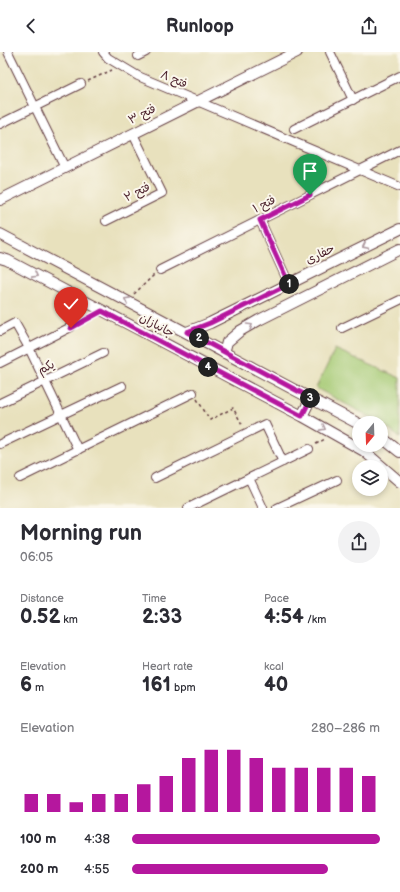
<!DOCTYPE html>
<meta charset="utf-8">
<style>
:root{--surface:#fff;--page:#f2f2f3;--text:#2b2b33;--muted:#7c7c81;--accent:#b5179e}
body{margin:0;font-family:"Balsamiq Sans","Playpen Sans Arabic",sans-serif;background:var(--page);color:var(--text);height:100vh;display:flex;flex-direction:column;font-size:15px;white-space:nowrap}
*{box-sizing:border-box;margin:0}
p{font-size:13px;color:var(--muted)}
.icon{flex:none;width:22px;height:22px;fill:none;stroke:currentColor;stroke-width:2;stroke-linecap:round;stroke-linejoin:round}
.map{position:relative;height:456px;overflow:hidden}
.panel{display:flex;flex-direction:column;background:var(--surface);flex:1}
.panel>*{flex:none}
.needle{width:26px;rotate:199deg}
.tools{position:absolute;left:352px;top:364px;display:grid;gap:8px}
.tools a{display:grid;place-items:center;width:36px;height:36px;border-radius:50%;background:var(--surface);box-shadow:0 2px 6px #0003;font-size:20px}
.pin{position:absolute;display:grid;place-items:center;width:34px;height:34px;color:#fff;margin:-41px -17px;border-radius:50% 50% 50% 0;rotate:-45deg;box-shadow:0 0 4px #0007}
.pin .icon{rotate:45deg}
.km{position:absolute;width:20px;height:20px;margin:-10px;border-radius:50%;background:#222;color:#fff;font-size:11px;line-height:20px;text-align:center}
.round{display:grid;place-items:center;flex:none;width:42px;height:42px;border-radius:21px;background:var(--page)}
.headline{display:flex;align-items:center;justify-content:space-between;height:68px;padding:0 20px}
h1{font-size:22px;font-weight:600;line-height:30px}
.figures{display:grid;grid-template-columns:repeat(3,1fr);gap:6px;height:68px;padding:4px 20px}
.figures div{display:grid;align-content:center}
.figures b{font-size:20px;font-weight:600}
.figures small{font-size:11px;font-weight:400}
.figures p{font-size:11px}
.chart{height:112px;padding:8px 20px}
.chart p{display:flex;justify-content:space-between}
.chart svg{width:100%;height:72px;margin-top:4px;stroke:var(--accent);stroke-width:6}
ul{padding:0 20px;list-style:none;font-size:13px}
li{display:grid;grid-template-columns:64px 48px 1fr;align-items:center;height:30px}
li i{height:10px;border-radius:5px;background:var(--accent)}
header{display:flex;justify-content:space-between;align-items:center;height:52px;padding:0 20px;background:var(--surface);font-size:18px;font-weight:600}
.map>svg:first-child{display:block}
</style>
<header><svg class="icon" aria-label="back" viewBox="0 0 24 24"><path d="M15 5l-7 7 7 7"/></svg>Runloop<svg class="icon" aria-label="share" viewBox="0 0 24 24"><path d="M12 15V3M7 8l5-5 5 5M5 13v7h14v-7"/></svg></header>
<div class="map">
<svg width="400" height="456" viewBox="0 0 400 456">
<rect width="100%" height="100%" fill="#fbf7ec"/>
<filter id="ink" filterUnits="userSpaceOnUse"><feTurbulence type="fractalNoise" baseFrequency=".025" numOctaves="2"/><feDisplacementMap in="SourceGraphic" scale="8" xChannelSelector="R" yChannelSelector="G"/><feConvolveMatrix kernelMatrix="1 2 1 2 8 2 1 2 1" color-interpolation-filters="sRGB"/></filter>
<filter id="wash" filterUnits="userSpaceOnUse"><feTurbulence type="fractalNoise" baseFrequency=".012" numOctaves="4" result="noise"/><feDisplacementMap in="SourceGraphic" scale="16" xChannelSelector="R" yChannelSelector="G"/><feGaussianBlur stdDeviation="0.9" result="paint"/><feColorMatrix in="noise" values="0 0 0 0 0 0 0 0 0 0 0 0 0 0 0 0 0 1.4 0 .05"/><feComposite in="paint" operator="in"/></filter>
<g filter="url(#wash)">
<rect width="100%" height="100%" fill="#e8e1bd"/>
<path fill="#a6ca74" stroke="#787450" d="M335,297L400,326V386L381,371L316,336Z"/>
</g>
<g filter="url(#ink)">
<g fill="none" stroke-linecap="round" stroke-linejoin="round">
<defs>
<path id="minor" d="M8,0L65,116
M103,0L108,6L138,24L400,135
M330,0L353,48
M138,4L146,0
M0,72L81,32
M294,77L400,24
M260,168L289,232
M106,169L162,141L133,82
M160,218L400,98
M342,276L400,248
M0,279L15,271L29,296L78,398
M0,311L71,275
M0,351L103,301
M0,392L122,334
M20,426L193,341
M155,426L265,372L283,410
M249,426L263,456
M188,456L309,397
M277,456L337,428"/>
<path id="tertiary" d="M0,148L297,0
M0,182L359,372
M0,206L7,208L302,364L364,399L400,430
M187,280L210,271L400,177
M224,301L227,290L240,279L259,268L400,197
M302,364L311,346
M381,385L400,400"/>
</defs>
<use href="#minor" stroke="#623c41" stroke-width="10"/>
<use href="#tertiary" stroke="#623c41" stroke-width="12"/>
<path stroke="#623c41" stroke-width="1.5" stroke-dasharray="3 3" stroke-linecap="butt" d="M88,29L112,18
M134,242L154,223
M78,272L94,263
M197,347L210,368L233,356L243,374
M316,392L325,387"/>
<use href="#minor" stroke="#fff" stroke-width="8"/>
<use href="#tertiary" stroke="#fff" stroke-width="10"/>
</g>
<defs><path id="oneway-chevron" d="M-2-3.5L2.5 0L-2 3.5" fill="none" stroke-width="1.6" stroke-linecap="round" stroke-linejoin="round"/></defs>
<g stroke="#ae9aa0">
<use href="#oneway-chevron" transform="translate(365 194) rotate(154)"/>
<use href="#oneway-chevron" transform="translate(35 223) rotate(28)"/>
<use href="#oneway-chevron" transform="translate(127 248) rotate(-152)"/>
<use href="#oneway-chevron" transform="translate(250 274) rotate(-31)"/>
<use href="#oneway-chevron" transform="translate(323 376) rotate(29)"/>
</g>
</g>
<g fill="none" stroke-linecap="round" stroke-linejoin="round" filter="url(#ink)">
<defs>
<path id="route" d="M71,276L102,259L302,364L311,346L187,280L210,271L289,232L260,168L310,143"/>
</defs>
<use href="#route" stroke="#fff" stroke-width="8"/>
<use href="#route" stroke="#b5179e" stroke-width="5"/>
</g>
<g text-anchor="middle" stroke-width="4" stroke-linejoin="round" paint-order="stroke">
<g font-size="12" fill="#4a1f2b" stroke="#fbf7ec">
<text transform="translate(174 27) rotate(23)" y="4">فتح ۸</text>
<text transform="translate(142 62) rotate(-27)" y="4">فتح ۳</text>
<text transform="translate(137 140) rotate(-27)" y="4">فتح ۲</text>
<text transform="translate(264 152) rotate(-27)" y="4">فتح ۱</text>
<text transform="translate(320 202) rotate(-26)" y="4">حفاری</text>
<text transform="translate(157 273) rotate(28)" y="4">جانبازان</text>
<text transform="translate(46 315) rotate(-26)" y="4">یکم</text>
</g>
</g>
</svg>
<div class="tools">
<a><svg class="needle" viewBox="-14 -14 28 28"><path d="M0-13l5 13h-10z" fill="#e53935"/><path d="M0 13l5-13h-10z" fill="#7c7c81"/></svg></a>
<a><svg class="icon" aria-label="layers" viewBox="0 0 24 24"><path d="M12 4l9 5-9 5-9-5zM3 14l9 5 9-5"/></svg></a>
</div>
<div class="pin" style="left:310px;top:143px;background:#1e9e55"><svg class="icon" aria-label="arrive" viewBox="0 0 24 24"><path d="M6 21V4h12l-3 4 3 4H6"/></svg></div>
<div class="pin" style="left:71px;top:276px;background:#d93025"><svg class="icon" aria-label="check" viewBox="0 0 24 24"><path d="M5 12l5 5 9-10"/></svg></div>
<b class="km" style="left:289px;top:232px">1</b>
<b class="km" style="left:199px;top:286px">2</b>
<b class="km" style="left:310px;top:346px">3</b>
<b class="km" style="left:208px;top:315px">4</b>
</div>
<section class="panel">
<div class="headline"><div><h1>Morning run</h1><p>06:05</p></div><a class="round"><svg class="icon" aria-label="share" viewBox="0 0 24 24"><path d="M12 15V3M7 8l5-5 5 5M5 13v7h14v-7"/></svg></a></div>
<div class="figures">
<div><p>Distance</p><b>0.52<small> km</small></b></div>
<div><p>Time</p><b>2:33</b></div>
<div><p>Pace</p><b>4:54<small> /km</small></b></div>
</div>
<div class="figures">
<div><p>Elevation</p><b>6<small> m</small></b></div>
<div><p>Heart rate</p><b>161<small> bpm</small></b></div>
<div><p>kcal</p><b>40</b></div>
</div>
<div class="chart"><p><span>Elevation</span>280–286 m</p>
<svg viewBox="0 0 160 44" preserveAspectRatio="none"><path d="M5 44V33M15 44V33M25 44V38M35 44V33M45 44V33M55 44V27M65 44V22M75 44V11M85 44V6M95 44V6M105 44V11M115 44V17M125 44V17M135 44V17M145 44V17M155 44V22"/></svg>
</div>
<ul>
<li><b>100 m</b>4:38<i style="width:100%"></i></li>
<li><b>200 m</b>4:55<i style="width:79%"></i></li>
</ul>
</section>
